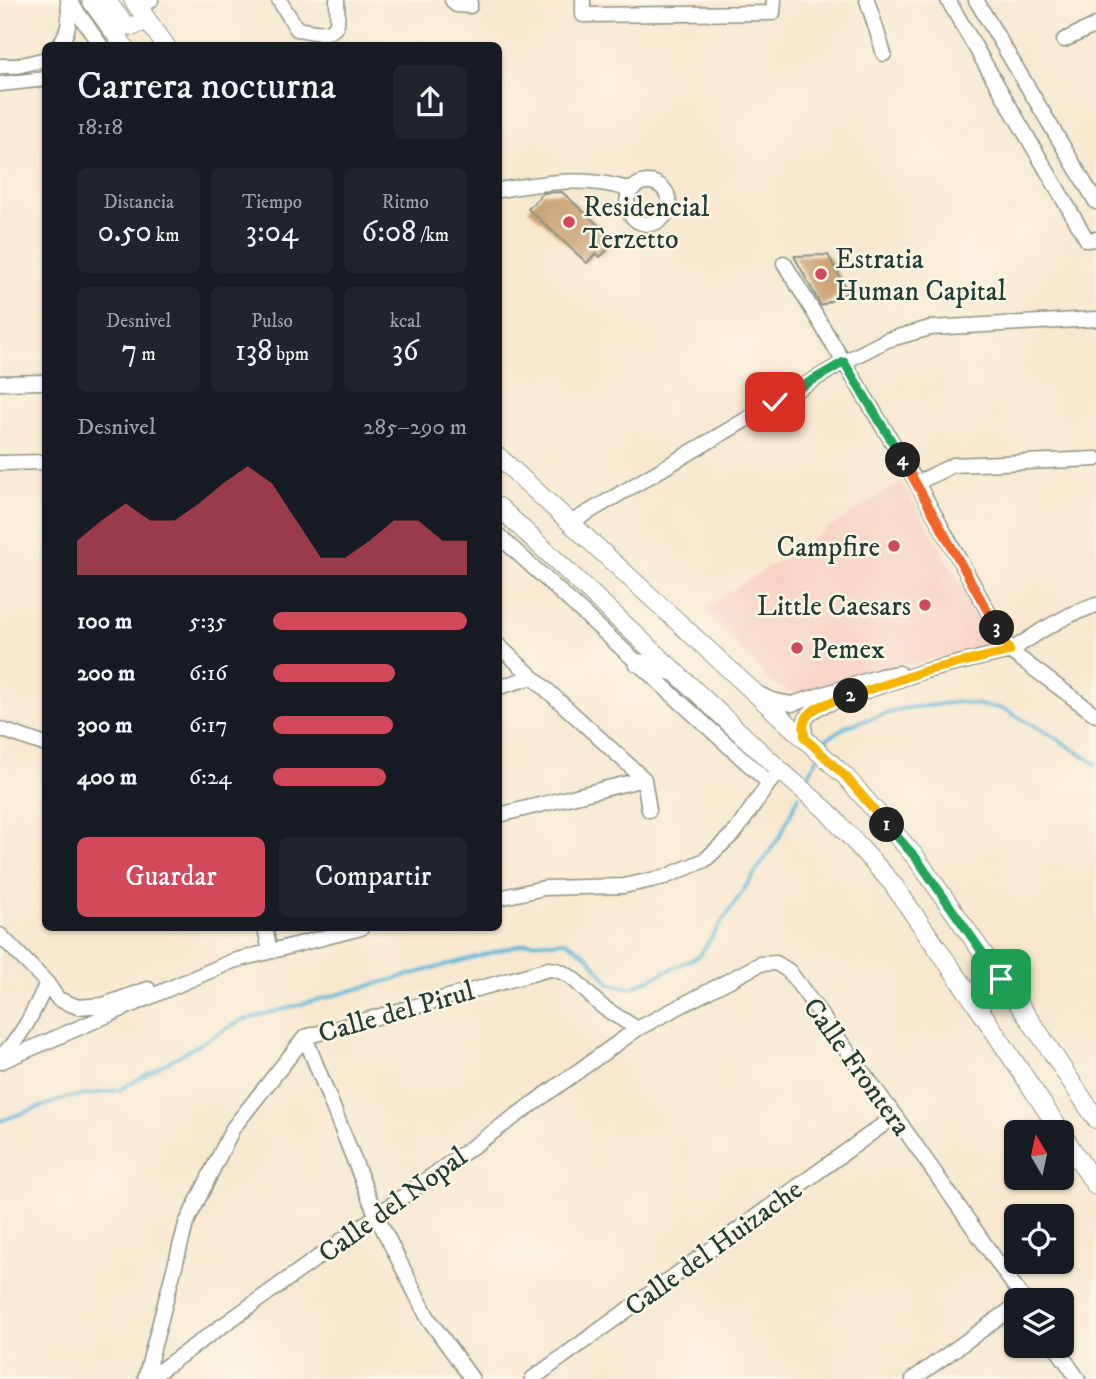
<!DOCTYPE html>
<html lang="es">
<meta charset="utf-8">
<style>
:root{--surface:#171b24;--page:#20242c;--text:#f1f3f6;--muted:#9ea1a6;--accent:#d1495b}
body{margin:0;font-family:"IM FELL DW Pica",serif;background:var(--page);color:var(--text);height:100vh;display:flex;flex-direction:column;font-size:26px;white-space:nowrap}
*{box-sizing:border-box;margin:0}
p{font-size:23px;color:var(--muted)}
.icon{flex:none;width:38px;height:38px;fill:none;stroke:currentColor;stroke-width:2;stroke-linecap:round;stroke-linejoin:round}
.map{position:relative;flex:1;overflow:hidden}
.drawer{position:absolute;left:42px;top:42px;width:460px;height:889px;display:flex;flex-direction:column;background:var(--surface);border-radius:10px;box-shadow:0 2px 5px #0004}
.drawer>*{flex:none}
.needle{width:46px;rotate:351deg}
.tools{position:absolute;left:1004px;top:1120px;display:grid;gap:14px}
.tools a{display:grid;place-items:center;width:70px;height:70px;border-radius:10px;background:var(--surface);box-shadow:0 2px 5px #0004;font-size:35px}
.pin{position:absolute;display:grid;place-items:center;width:60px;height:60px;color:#fff;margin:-30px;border-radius:14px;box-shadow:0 4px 10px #0006}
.km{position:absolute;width:35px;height:35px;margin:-18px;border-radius:50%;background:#222;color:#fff;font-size:19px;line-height:35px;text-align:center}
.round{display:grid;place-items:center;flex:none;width:74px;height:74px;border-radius:10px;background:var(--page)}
.overview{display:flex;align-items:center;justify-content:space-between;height:119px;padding:0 35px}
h1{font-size:38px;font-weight:600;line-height:52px}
.figures{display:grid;grid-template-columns:repeat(3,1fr);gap:10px;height:119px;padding:7px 35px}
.figures div{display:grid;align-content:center;border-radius:10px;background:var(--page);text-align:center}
.figures b{font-size:30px;font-weight:600}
.figures small{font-size:19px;font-weight:400}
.figures p{font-size:19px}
.chart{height:196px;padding:14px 35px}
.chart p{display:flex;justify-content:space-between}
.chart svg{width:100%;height:126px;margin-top:7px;fill:var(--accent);opacity:.7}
.button{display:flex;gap:14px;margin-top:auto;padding:14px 35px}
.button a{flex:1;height:80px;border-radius:10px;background:var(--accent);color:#fff;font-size:28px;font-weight:600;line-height:80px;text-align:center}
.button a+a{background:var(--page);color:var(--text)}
ul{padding:0 35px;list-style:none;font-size:23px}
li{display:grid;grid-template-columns:112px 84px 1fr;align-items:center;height:52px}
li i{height:18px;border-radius:9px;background:var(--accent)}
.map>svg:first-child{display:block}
</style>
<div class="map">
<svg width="1096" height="1379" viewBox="0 0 1096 1379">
<rect width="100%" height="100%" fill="#fcf5e5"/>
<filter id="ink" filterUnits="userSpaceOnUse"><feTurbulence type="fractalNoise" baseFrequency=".0143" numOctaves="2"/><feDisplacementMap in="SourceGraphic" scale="14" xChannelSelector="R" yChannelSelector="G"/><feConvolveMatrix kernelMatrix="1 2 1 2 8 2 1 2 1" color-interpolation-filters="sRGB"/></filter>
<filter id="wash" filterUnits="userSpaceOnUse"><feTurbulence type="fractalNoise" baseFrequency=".00686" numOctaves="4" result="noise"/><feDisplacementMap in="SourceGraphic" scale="28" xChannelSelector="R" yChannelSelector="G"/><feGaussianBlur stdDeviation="1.57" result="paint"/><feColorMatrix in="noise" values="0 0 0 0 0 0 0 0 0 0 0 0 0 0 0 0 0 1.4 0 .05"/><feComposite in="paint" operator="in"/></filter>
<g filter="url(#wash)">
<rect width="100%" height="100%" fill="#f8e8d0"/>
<path fill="#f6d2c4" d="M901,482L992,634L991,641L988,647L979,651L936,659L918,664L878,667L800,694L784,689L771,683L704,608Z"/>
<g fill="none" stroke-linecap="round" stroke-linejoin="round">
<path stroke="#5ab8d8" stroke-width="3.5" d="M822,748L826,739L847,726L902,709L959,702L1004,709L1056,738L1096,764
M805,782L817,758
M0,1121L66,1098L119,1090L240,1021L527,943L566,941L588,956L610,984L631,988L699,956L780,836L799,796"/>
</g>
<g id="blocks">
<path fill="#caa578" d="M562,192L609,235L606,239L612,245L600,257L596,253L587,263L528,209L543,193Z
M828,255L848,292L821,306L794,256Z"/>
</g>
</g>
<g filter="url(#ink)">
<use href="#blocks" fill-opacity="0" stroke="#8c9282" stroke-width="2"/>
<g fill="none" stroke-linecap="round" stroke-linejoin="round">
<defs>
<path id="minor" d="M69,0L101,46
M279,0L297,29C308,30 333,39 337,23C338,16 337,7 337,0
M452,0L456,5L470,6V0
M583,0V15L773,13L774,0
M867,0L884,54
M948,0L1087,240L1096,239
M976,0L1096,202
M139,9L151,0
M1064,40L1096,25
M58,46C70,33 70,18 68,1
M0,66H17L46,59
M0,84L46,79
M627 203a21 21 0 1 1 42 0a21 21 0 1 1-42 0Z
M499,190C544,183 586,175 631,190
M784,263L917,483L1010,651L1096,715
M0,383L46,382
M0,463L46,462
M917,483L953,465L1096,459
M570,523L844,362L887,340L930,328L1096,319
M499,536L769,783
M499,646L644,779L649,810
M499,687L533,677
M761,695L772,700L792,704L881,676L899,673
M0,729L46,745
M805,738C803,721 804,717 819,707L925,671L1010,651L1044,629L1070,615L1096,605
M499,815L644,779
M499,898L544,888L624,886L665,877L705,860L736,831L769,783L775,777
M265,928L270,951
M0,935L47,983L58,999L78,1007L103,1005L148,989
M305,1037L376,1215L428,1318L472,1379
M0,1057C23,1037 34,1010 47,983
M0,1062L233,961L361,928
M1055,1346L1078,1379
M145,1379L186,1224L233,1128L305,1037L549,969C573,970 585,994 603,1007C614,1015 626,1021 637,1029
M148,1379L637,1029L760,964L776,963L789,971L895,1116L1024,1300
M532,1379L895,1116
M913,1379L1017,1305"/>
<path id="major" d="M91,0L124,46
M106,0L125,25L134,26L147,20
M133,0L166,46
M499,457L846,777L917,859L1043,1039L1096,1119
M499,507L781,771L826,810L892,883L972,998L1061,1132
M638,663L672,671
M1062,1134L1096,1186"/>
</defs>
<use href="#minor" stroke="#8c9282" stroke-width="17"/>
<use href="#major" stroke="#8c9282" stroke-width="20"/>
<use href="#minor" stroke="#fff" stroke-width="14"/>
<use href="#major" stroke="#fff" stroke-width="18"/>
</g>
</g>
<g fill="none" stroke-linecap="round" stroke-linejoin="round" filter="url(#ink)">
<defs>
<path id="split-1" d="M887,825L917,859L1001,979"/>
<path id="split-2" d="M851,696C837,701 810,705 805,721C803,726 804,733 805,738L846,777L887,825"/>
<path id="split-3" d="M851,696L925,671L1010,651L997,628"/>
<path id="split-4" d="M903,460L997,628"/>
<path id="split-5" d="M775,402L844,362L903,460"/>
</defs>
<use href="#split-1" stroke="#fff" stroke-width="14"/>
<use href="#split-2" stroke="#fff" stroke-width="14"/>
<use href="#split-3" stroke="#fff" stroke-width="14"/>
<use href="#split-4" stroke="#fff" stroke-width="14"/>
<use href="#split-5" stroke="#fff" stroke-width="14"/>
<use href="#split-1" stroke="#22a559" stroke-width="9"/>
<use href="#split-2" stroke="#f5b400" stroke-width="9"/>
<use href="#split-3" stroke="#f5b400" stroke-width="9"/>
<use href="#split-4" stroke="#f0652b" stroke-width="9"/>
<use href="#split-5" stroke="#22a559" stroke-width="9"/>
</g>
<g fill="#d1495b" stroke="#fcf5e5" stroke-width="2.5">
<circle cx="569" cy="222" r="7"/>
<circle cx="821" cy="274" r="7"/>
<circle cx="894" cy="546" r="7"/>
<circle cx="925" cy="605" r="7"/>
<circle cx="797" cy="648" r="7"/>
</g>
<g text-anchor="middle" stroke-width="5" stroke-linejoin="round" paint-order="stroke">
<g font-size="28" fill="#1f3d34" stroke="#fcf5e5" text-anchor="start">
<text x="583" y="216">Residencial<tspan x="583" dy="32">Terzetto</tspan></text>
<text x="835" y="268">Estratia<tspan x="835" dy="32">Human Capital</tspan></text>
<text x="880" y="556" text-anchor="end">Campfire</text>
<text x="911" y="615" text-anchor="end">Little Caesars</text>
<text x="811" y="658">Pemex</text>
</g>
<g font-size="28" fill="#1f3d34" stroke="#fcf5e5">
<text transform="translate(396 1011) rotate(-16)" y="10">Calle del Pirul</text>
<text transform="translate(858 1066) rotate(54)" y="10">Calle Frontera</text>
<text transform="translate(392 1204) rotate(-36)" y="10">Calle del Nopal</text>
<text transform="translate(713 1247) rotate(-36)" y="10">Calle del Huizache</text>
</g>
</g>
</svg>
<div class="tools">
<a><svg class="needle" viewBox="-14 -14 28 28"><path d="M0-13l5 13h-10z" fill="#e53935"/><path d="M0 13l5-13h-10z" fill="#9ea1a6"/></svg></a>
<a><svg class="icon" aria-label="locate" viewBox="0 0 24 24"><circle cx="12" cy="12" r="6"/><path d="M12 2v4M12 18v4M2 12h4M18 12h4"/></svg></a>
<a><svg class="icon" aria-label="layers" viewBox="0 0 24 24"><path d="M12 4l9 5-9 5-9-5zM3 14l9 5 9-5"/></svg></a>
</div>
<div class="pin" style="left:1001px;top:979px;background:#1e9e55"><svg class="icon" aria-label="arrive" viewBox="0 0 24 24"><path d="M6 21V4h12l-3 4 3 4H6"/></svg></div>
<div class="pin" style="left:775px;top:402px;background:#d93025"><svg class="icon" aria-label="check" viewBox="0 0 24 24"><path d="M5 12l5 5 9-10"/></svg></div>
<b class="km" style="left:887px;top:825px">1</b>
<b class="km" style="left:851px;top:696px">2</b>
<b class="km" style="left:997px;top:628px">3</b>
<b class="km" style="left:903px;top:460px">4</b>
<section class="drawer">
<div class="overview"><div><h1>Carrera nocturna</h1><p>18:18</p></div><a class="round"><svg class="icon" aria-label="share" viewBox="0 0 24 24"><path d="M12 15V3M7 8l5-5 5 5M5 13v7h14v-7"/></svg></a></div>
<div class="figures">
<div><p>Distancia</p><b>0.50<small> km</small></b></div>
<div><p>Tiempo</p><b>3:04</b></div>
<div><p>Ritmo</p><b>6:08<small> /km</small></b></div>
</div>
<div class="figures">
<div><p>Desnivel</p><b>7<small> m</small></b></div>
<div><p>Pulso</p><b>138<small> bpm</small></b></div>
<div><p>kcal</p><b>36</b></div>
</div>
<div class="chart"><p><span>Desnivel</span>285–290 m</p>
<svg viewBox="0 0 160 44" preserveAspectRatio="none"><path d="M0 44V32L10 25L20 19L30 25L40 25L50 19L60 12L70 6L80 12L90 25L100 38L110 38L120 32L130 25L140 25L150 32L160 32V44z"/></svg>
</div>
<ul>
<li><b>100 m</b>5:35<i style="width:100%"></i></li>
<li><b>200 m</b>6:16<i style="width:63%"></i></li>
<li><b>300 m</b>6:17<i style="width:62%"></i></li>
<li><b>400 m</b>6:24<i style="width:58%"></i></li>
</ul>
<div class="button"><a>Guardar</a><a>Compartir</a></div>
</section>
</div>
